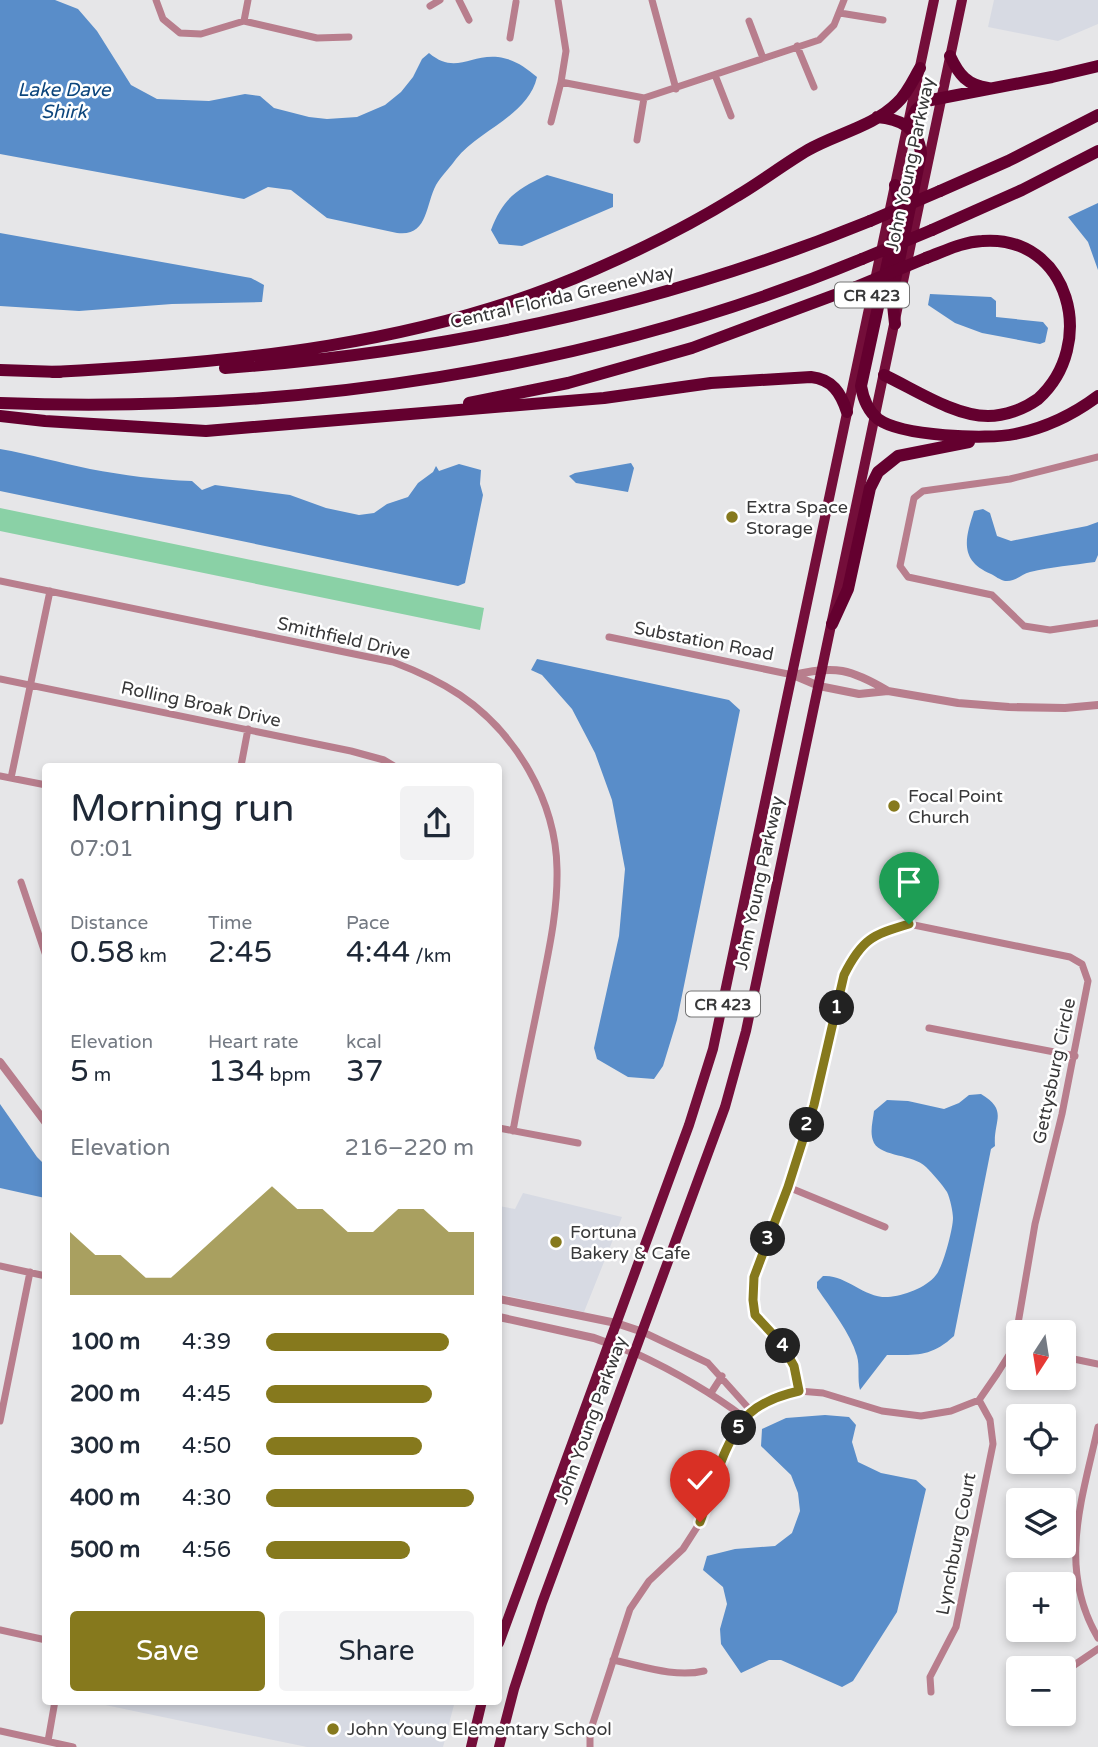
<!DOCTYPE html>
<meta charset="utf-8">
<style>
:root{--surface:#fff;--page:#f2f2f3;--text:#1f2937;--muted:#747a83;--accent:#86791d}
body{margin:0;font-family:"Varela Round",sans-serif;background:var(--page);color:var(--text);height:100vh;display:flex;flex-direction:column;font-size:26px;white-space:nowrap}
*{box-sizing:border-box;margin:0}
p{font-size:23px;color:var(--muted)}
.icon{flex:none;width:38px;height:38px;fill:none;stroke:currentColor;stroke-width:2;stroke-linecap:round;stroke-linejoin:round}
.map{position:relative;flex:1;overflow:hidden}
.panel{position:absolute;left:42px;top:763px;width:460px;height:942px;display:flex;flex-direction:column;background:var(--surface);border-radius:7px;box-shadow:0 4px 10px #0003}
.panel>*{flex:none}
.needle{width:46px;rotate:192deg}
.controls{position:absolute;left:1006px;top:1320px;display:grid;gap:14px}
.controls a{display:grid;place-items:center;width:70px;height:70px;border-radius:7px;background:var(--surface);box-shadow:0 4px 10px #0003;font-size:35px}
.pin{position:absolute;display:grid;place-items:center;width:60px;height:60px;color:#fff;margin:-72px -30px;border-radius:50% 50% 50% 0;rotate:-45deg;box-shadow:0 0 7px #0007}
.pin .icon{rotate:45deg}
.km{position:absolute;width:35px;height:35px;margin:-18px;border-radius:50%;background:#222;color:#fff;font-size:19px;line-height:35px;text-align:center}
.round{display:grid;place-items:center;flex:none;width:74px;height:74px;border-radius:7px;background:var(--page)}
.headline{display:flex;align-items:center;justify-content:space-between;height:119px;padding:0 28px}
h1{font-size:38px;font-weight:600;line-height:52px}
.figures{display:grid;grid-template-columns:repeat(3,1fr);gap:10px;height:119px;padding:7px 28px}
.figures div{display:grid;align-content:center}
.figures b{font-size:30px;font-weight:600}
.figures small{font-size:19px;font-weight:400}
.figures p{font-size:19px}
.chart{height:196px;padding:14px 28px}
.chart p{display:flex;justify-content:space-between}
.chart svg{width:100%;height:126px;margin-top:7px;fill:var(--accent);opacity:.7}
.action{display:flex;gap:14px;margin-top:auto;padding:14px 28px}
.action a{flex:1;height:80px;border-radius:7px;background:var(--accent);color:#fff;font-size:28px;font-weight:600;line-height:80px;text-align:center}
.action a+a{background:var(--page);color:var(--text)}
ul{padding:0 28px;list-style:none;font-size:23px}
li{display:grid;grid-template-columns:112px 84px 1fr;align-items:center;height:52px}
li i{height:18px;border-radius:9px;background:var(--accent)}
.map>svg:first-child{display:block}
</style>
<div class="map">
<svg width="1098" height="1747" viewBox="0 0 1098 1747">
<rect width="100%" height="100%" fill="#e6e6e8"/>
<path fill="#d7dae3" d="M994,0H1098V24L1058,41L988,27Z
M523,1193L622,1217L584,1312L499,1294V1206L515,1209Z
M86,1701H455L443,1747H307Z"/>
<path fill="#8ad1a6" d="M0,508L484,608L480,630L0,531Z"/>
<path fill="#598dc9" d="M0,0H55L78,9L97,31L131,85L157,99L209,101L245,94L260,96L274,108L309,117L327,119L357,117L385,105L401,92L413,77L422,59L429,53C455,75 470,54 498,57C514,59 525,67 537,77C528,116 479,130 456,159C450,168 441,176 436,185C425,206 428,237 397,233L327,218L291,190L268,187L244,199L0,154Z
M547,175L613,194V207L522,246L499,244L491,230C503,198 517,189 547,175Z
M1098,203V270L1088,242L1068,217Z
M0,233L251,278L264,285L262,302L172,304L79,311L0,306Z
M930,294L991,297L996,301V317L1043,322L1048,328L1045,342L1040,344L982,333L955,323L928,305Z
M0,449C30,454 60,463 90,469C123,475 158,480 192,481L202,490L215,485L290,495L326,508L359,515L374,513L387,504L408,497L418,483L433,472L436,466L439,471L459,464L481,470L480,484L483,495L465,583L458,586L0,491Z
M631,463L634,468L628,492L576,483L569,476L575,473Z
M983,509L990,513L997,536L1011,541L1087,526L1098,522V555L1095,562C1073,565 1051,567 1030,572C1021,574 1016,582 1005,581C1000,580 995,576 991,574C959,560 965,539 974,511Z
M537,659L729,700L740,710L677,1020L663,1066L654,1079L628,1077L597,1059L594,1048L619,936L625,869L612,800L595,753L572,709L542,675L531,670Z
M981,1094C1009,1111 993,1120 995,1146L991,1149L954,1336C931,1357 917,1355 887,1355L860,1390C857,1379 860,1366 857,1356C850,1332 831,1309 817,1288V1282L823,1276C846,1274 863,1298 888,1297C903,1296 926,1288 936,1275C943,1267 953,1229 953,1218C953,1212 950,1198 947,1192C942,1184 933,1174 926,1167C913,1154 882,1157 874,1143C869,1133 873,1121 874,1111L887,1100L908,1101L944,1109L959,1103L969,1095Z
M0,1104L37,1157L45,1165V1198L0,1188Z
M825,1415L849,1417L856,1425L852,1442L858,1462L881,1473L916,1480L926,1489L897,1612L853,1681L842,1687L781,1660H769L741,1673L721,1644L720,1629L727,1604L723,1587L703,1570L707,1556L735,1549L775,1546L792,1533L800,1511L798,1493L791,1475L761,1446L762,1429L786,1418Z"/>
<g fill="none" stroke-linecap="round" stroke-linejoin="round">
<path stroke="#b87e8d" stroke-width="7" d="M156,0L163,19L180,33L201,34L244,21L317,38L349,37
M459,0L469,20
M558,0L566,51L561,82L644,98L819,40L834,25L844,0
M652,0L676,89
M430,6L440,0
M840,13L883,20
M244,21L248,0
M749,21L763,58
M510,38L516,2
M797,46L814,87
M715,75L731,116
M551,122L561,82
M637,140L644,98
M1098,457L1010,479L923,491L914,498L900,566L908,577L992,595L1024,626L1050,630L1098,623
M0,581L393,662C417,671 439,681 460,695C516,733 556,801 557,869C558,912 548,954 540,995C531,1040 521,1085 513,1131
M609,637L793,675
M0,679L351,751L384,760L394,766
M241,766L248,729
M0,776L46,785
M11,778L50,591
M21,882L46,956
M929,1028L1075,1056
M499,1128L578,1143
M788,1187L885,1227
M0,1266L46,1276
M643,1332L708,1363L752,1412
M635,1353C676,1372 709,1391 745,1418
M1064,1357L1098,1364
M711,1393L722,1376
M0,1421L30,1272
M1098,1427C1082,1500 1057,1568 1098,1638
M0,1630L46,1640
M613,1660C642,1666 675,1678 704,1671
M1064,1672L1098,1649
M931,1692L930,1677L956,1627L993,1444L990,1420L979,1400
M0,1731L73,1747
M48,1741L55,1701
M590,1747V1732L630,1609L649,1581L683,1549L699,1524L731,1440L752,1412L777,1396L799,1391L823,1393L882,1411L921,1416L951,1411L979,1400L997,1374L1014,1347L1035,1224L1062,1114L1088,981L1082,964L1070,957L909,924C872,935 862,939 844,975L814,1105L788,1187L754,1277L753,1300L755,1315L781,1343L794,1366L799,1391"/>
<path stroke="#b87e8d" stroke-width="8" d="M793,675L819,686L859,694L888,691L958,703L1009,707L1065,708L1098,705
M793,675C835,665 851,669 888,691
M0,1062L46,1123
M499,1299L616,1323L643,1332
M499,1317L594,1338L635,1353"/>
<path stroke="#740e3a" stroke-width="10" d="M499,1643L689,1125L713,1049L934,0
M471,1747L482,1701
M499,1747L514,1689L542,1603L725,1107L746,1031L962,0"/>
<path stroke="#64002f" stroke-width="12" d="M950,56C959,75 967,85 988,88
M877,117C900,119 918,127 921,153L892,295L895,324
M908,125L916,110L926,101L1052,77L1098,66
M895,185L900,205L861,386C863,398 868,411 878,419C901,436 987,440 1015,434C1045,428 1074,414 1098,396
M940,191L1008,161L1098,115
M932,230L1022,190L1098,151
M225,368C446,352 664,305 870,221
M0,370L60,372
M52,372C235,363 426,345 596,269C644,248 692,224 737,196C761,182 784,164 808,150C836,134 874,126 897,103C907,94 913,80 920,68
M884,375C914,389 954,416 988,416C1005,416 1024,409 1038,399C1098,345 1070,234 982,241C962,242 945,251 926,258
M0,403C291,414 592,371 862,259
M469,403L568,383L692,348L856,287
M0,416L45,421L206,431L604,398L711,383L811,377C832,379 841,393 847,412
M832,624L848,589L870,488L878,472L898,456L969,442"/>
<path stroke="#64002f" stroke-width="12" d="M870,221L940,191
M862,259L932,230
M856,287L926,258"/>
</g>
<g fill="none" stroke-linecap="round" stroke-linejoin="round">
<defs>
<path id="route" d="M700,1522C712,1490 725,1436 750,1413C764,1401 781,1395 799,1391L794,1366L781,1343L755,1315L753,1300L754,1277L788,1187L814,1105L844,975C862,939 872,935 909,924"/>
</defs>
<use href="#route" stroke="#fff" stroke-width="14"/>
<use href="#route" stroke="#86791d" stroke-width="9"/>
</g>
<g fill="#86791d" stroke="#fff" stroke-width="2.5">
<circle cx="732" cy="517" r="7"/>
<circle cx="894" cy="806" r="7"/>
<circle cx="556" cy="1242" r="7"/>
<circle cx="333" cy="1729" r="7"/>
</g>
<g text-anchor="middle" stroke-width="5" stroke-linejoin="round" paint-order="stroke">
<g fill="#fff" stroke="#747474" stroke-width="2">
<rect x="835" y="282.5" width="74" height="25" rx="5"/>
<rect x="686" y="991.5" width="74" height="25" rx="5"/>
</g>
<g font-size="16" font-weight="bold" fill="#383839">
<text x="872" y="301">CR 423</text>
<text x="723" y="1010">CR 423</text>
</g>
<g font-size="18" fill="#383839" stroke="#fff">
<text transform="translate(910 164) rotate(-78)" y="6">John Young Parkway</text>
<text transform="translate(562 297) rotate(-13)" y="6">Central Florida GreeneWay</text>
<text transform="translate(344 638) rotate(13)" y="6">Smithfield Drive</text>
<text transform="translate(704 641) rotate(11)" y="6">Substation Road</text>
<text transform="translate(201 704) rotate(12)" y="6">Rolling Broak Drive</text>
<text transform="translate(759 883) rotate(-78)" y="6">John Young Parkway</text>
<text transform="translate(1054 1071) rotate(-78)" y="6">Gettysburg Circle</text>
<text transform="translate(591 1420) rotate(-70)" y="6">John Young Parkway</text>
<text transform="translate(956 1544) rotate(-79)" y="6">Lynchburg Court</text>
</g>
<g font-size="18" fill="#383839" stroke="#fff" text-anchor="start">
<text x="746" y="513">Extra Space<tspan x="746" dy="21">Storage</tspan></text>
<text x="908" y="802">Focal Point<tspan x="908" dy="21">Church</tspan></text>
<text x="570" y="1238">Fortuna<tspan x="570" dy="21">Bakery &amp; Cafe</tspan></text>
<text x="347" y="1735">John Young Elementary School</text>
</g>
<g font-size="19" font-style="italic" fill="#0c457c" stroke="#fff">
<text x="64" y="96">Lake Dave<tspan x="64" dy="22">Shirk</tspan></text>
</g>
</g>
</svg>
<div class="controls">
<a><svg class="needle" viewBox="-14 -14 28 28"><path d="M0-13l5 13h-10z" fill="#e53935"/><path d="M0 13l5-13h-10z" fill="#747a83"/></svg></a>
<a><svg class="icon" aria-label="locate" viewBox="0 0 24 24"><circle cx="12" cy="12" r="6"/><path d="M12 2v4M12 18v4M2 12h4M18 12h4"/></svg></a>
<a><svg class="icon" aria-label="layers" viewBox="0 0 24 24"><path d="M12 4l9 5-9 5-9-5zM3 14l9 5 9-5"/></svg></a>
<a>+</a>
<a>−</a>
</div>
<div class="pin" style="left:909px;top:924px;background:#1e9e55"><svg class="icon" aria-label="arrive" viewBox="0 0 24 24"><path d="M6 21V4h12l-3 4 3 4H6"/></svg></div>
<div class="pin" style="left:700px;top:1522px;background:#d93025"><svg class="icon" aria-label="check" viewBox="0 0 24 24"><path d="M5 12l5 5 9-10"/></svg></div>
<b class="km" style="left:837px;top:1008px">1</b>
<b class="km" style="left:807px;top:1125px">2</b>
<b class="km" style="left:768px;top:1239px">3</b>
<b class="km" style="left:783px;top:1346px">4</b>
<b class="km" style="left:739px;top:1428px">5</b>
<section class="panel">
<div class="headline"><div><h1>Morning run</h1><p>07:01</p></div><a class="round"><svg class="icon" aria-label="share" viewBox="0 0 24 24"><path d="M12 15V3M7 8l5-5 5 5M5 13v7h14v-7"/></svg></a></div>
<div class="figures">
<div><p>Distance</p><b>0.58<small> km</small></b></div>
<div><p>Time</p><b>2:45</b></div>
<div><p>Pace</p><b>4:44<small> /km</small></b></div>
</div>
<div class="figures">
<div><p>Elevation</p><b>5<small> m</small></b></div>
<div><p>Heart rate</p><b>134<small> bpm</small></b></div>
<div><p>kcal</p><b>37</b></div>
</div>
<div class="chart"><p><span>Elevation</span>216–220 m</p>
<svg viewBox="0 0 160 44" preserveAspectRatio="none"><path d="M0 44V22L10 30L20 30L30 38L40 38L50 30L60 22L70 14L80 6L90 14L100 14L110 22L120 22L130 14L140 14L150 22L160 22V44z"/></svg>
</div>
<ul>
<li><b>100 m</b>4:39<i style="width:88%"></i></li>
<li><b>200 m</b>4:45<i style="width:80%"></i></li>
<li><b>300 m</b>4:50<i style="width:75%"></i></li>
<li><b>400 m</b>4:30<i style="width:100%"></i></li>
<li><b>500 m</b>4:56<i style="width:69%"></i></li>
</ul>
<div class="action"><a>Save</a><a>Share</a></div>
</section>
</div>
